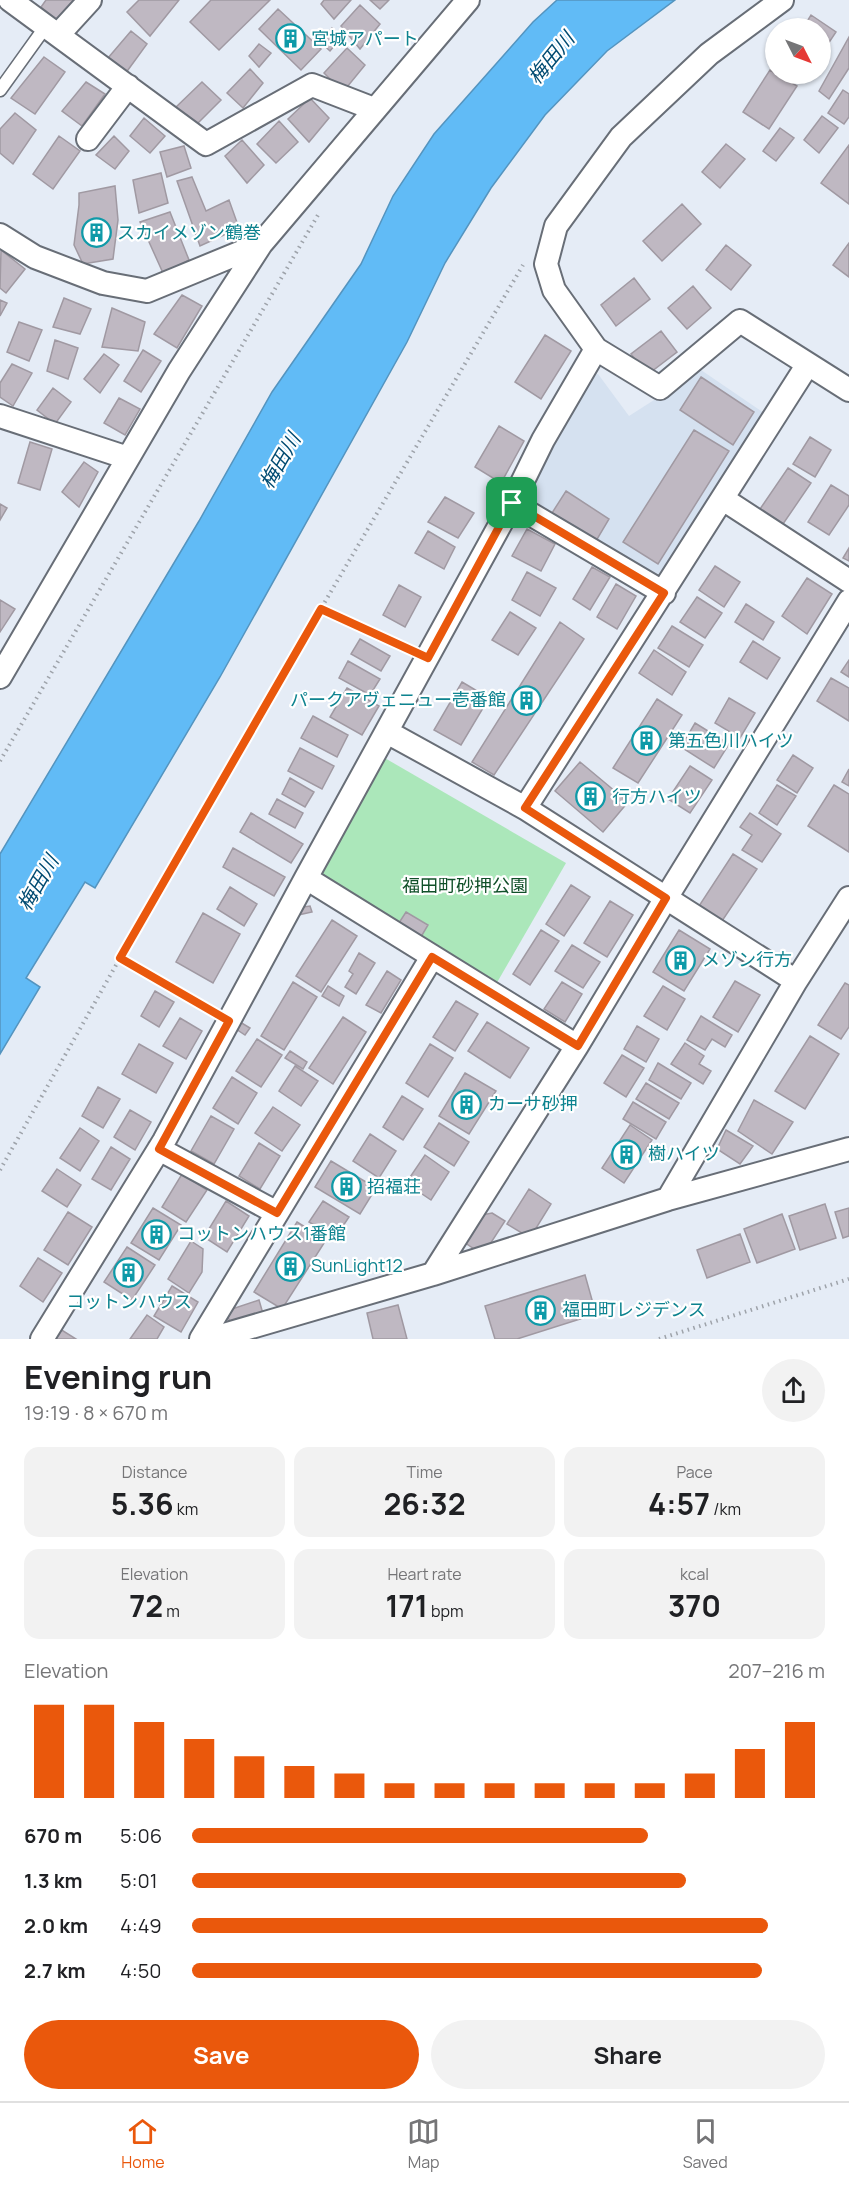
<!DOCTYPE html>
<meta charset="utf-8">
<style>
:root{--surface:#fff;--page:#f2f2f2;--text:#202124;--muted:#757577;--line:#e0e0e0;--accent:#ea580c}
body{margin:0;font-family:Manrope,"Noto Sans JP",sans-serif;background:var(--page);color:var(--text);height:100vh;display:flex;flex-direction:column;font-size:22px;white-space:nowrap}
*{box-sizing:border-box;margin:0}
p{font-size:20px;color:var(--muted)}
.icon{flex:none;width:33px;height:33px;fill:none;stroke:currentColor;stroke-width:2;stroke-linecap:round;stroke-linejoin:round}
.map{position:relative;height:1339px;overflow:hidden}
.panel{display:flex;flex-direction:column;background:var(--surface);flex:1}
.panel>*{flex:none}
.needle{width:39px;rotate:132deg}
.tools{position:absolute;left:765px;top:18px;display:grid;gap:12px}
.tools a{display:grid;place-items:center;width:66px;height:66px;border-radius:50%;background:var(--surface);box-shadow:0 2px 4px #0004;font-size:30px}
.pin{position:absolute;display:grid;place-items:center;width:51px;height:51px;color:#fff;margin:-26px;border-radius:12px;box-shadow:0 3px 9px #0006}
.round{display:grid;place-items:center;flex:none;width:63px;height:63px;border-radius:32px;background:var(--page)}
.summary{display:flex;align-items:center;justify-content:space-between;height:102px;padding:0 24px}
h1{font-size:33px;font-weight:700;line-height:45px}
.figures{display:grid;grid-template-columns:repeat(3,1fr);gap:9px;height:102px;padding:6px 24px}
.figures div{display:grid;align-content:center;border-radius:15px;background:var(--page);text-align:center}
.figures b{font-size:30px;font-weight:700}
.figures small{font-size:16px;font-weight:400}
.figures p{font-size:16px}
.chart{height:168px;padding:12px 24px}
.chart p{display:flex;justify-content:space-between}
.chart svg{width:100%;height:108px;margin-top:6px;stroke:var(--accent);stroke-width:6}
.cta{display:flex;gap:12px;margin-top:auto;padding:12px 24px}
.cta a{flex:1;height:69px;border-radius:36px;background:var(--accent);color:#fff;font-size:24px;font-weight:700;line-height:69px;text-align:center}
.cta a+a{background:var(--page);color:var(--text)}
ul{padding:0 24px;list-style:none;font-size:20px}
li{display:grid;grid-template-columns:96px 72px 1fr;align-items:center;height:45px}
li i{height:15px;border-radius:8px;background:var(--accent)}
.menu{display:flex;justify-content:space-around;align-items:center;height:84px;border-top:2px solid var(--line);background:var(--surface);font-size:16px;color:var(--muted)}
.menu a{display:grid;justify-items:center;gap:3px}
.menu .selected{color:var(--accent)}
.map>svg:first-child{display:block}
</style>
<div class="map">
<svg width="849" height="1339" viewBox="0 0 849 1339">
<rect width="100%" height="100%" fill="#e5ecf6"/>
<path fill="#d5e1f0" d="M701,370L764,413L658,576L530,508L523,493L586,375L598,374L629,416Z"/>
<path fill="#abe7ba" d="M383,757L566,863L495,986L317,877Z"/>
<path fill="#61bbf6" stroke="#5494bf" stroke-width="1.5" d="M557,0H675L607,51L545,115L491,188L445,263L407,342L220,677L95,888L85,882L26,978L40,987L0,1054V854L199,521L272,392L361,264L393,196L434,134L533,22Z"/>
<path fill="#bfb8c2" stroke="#a099a2" stroke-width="1.5" d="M46,0H74L57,20L41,7Z
M139,0H179L150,36L127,12Z
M211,0H270L219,50L190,22Z
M324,0H351L334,19L321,4Z
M370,0H389L380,9Z
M360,5L380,24L360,49L341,26Z
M278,9L321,49L301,70L259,29Z
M811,15L836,32L820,56V28H803Z
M332,28L341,38L330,51L320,42Z
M131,31L147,44L125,74L108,58Z
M849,37V68L829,99L819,91Z
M259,44L271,53L259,67L249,56Z
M347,48L365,65L343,92L324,73Z
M44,57L65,72L35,114L11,98Z
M250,69L263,83L243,108L227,93Z
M770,70L797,86L769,129L743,112Z
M86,82L105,94L82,126L62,111Z
M202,82L221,100L194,127L174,109Z
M843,90L849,94V117L844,124L828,113Z
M310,98L329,118L309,142L288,119Z
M15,113L36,130L13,164L0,153V129Z
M822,116L838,128L819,153L804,140Z
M144,118L165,136L150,153L130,136Z
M279,121L298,142L276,163L257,144Z
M780,128L794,138L776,161L763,151Z
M59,136L80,151L53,189L33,174Z
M114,136L129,151L115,169L96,155Z
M242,140L264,165L247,183L225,156Z
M726,144L745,159L720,188L702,172Z
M849,145V204L821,183Z
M184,146L191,168L167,177L160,152Z
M161,173L168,203L139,213L133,180Z
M192,177L206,211L229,200L239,228L200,246L177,181Z
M115,186L118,220L113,259L83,264L74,245L79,205V193Z
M682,204L701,224L662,261L643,241Z
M170,212L189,260L163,273L140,222Z
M849,243V277L833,265Z
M726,245L751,265L731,290L706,270Z
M1,250L25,269L6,293L0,288Z
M634,278L650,299L616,326L601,305Z
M693,286L711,308L687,329L668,308Z
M182,295L202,306L177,348L154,334Z
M64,298L91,309L80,334L53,327Z
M0,300L7,303L0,316Z
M112,308L145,322L138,351L102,347Z
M19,322L42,330L29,361L7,352Z
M661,331L677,352L647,375L631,354Z
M545,335L571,351L541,399L515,382Z
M55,340L78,348L68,379L47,371Z
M143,350L161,361L141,392L124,381Z
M104,354L119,365L100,393L84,379Z
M12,364L32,373L13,406L0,397V383Z
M701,377L754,412L733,445L680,410Z
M53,388L71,402L55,424L37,410Z
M119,398L140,409L125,435L104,423Z
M499,426L524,441L501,483L475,467Z
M694,430L729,451L658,564L623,542Z
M810,437L831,450L815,477L793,464Z
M30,442L52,449L40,490L18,483Z
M84,462L98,472L79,507L62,492Z
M788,468L811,483L783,524L760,509Z
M831,485L849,496V505L829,535L808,522Z
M566,491L609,519L596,541L552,513Z
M445,497L474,513L458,538L428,522Z
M0,504L7,508L0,520Z
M527,529L555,544L541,571L512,556Z
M428,531L455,547L444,569L415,553Z
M849,548V561L843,558Z
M715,566L740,582L724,607L699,590Z
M592,567L610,577L590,610L573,599Z
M527,572L556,588L540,616L512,600Z
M807,578L832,594L807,634L782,616Z
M616,584L636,596L617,629L597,617Z
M399,585L421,597L405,627L383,615Z
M697,597L722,613L705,638L680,622Z
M0,600L15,609L0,632Z
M746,604L774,622L763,640L735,622Z
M510,612L536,628L518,655L492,640Z
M560,622L584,639L494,775L472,762Z
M672,626L703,645L689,667L658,648Z
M360,639L390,656L381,671L351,654Z
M753,641L780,658L767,679L740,662Z
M654,650L686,672L672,695L639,673Z
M849,660V677L841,672Z
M348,661L380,679L370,695L339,678Z
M831,678L849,688V721L817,701Z
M462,682L489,698L461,745L434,730Z
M347,688L379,706L362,735L330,717Z
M729,698L755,713L740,738L715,723Z
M657,699L682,715L638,783L613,768Z
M313,716L348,735L337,757L301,738Z
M695,723L729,744L714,768L681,747Z
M300,748L334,766L322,789L288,771Z
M793,755L813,768L797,793L777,780Z
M580,762L628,802L603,832L555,791Z
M690,766L712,780L690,813L668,799Z
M849,769V786L842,782Z
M290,778L314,792L305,807L282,794Z
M777,785L796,796L777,825L759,813Z
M834,785L849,794V852L808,826Z
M277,799L303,813L295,828L269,814Z
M251,813L303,844L291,863L240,832Z
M750,813L781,834L762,862L742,850L752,835L740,827Z
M233,848L285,877L274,896L223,867Z
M733,854L757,869L722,921L699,906Z
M571,885L590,897L564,936L546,924Z
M230,887L257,904L244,926L217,909Z
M610,901L633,915L607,957L584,943Z
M310,906L312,912L298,915L297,908Z
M406,912L428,925L418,942L395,929Z
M203,913L240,934L213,983L176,962Z
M332,920L357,936L321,992L296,976Z
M541,930L559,941L530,985L513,974Z
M679,930L710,949L684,991L653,972Z
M572,945L600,962L583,988L555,971Z
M359,953L375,963L356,994L345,987L353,974L349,971Z
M387,971L401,980L381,1013L366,1005Z
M735,981L760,995L738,1032L713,1017Z
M293,982L317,997L284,1050L261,1036Z
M562,982L582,994L565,1022L544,1009Z
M845,983L849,985V1027L841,1039L818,1025Z
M328,986L344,996L339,1006L322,996Z
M663,986L685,999L667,1030L644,1016Z
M155,991L174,1002L159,1027L141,1016Z
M456,1001L478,1014L455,1051L433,1037Z
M701,1016L732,1035L725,1047L712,1039L705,1050L687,1040Z
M343,1017L366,1032L333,1084L309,1068Z
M180,1018L202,1031L186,1059L163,1046Z
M240,1022L250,1028L245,1035L236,1029Z
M487,1022L529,1048L510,1078L468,1051Z
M637,1026L659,1039L646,1062L624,1049Z
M810,1036L839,1054L805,1109L775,1091Z
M257,1039L282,1055L261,1087L236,1071Z
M685,1043L704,1056L699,1064L711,1071L703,1084L671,1064Z
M139,1044L173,1063L156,1093L122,1074Z
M430,1044L453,1058L428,1097L406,1083Z
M290,1051L307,1062L303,1069L285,1058Z
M622,1055L644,1068L626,1097L604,1083Z
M658,1063L691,1083L681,1099L649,1080Z
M295,1066L318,1081L301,1106L279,1091Z
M465,1073L496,1091L469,1134L439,1116Z
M232,1077L257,1093L238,1124L213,1108Z
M646,1083L679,1103L669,1119L636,1099Z
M98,1087L120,1099L103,1128L82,1116Z
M402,1096L423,1109L403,1140L383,1127Z
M754,1100L793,1122L772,1154L738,1131Z
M633,1102L666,1122L656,1139L623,1119Z
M273,1107L300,1125L282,1151L255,1133Z
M130,1110L151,1122L135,1150L114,1137Z
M211,1116L234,1129L214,1164L191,1151Z
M439,1123L469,1142L454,1166L424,1147Z
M630,1125L652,1140L624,1183L602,1168Z
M80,1128L99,1141L80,1171L60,1158Z
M726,1130L753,1146L740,1164L717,1149Z
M370,1134L396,1151L379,1178L353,1161Z
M259,1143L280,1156L260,1189L239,1176Z
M111,1147L130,1159L111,1190L92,1179Z
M425,1155L449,1172L431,1200L406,1183Z
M331,1161L376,1188L360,1214L315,1187Z
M57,1169L81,1185L67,1207L42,1191Z
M182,1174L207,1190L186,1222L162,1207Z
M529,1189L551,1204L530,1238L507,1224Z
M226,1201L249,1216L227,1252L204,1237Z
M323,1201L349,1217L335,1238L309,1222Z
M825,1204L836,1238L800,1250L789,1216Z
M153,1208L181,1225L159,1260L131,1243Z
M849,1208V1236L843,1238L835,1212Z
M68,1212L92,1227L68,1265L44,1250Z
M492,1213L505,1221L483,1255L461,1240L477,1216Z
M782,1214L795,1249L757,1263L744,1229Z
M297,1222L326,1240L282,1309L254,1292Z
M740,1234L750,1262L707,1278L697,1250Z
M191,1241L203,1249L202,1272L189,1293L168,1279Z
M127,1247L155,1265L132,1300L104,1282Z
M38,1258L62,1273L43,1302L20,1286Z
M585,1275L596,1314L517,1339H495L485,1306Z
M172,1286L198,1302L181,1332L154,1316Z
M259,1300L264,1317L232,1328L226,1311Z
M398,1305L407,1339H373L367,1313Z
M147,1315L164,1327L157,1339H130Z
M60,1329L76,1339H54Z"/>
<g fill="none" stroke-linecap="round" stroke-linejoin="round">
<defs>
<path id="lane" d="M0,90L46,26"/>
<path id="street" d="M10,0L206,144L312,85L374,109
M58,35L90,0
M88,139L128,86
M0,235L35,257L103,283L147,291L261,244
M596,349L554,290L546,264L556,226L621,137L709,54L782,0
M0,416L128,458
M723,499L849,581
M512,503L664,593
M0,677L179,371L261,244L468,0
M387,732L525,808L796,981
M525,808L808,364
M306,878L577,1046
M159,1149L277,1213
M668,1199L796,981L849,898
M433,1274L577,1046L666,898L849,601
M42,1339L164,1141L306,878L512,503L543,440L596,349L660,388L740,321L849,390
M201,1339L432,957
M210,1339L433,1274L668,1199L849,1149"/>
</defs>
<use href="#lane" stroke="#686e77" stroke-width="15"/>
<use href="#street" stroke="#686e77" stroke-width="26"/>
<path stroke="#9ea3aa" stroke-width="4" stroke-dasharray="1.5 4.5" stroke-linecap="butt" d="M321,609L408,649
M0,761L318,215
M120,958L210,1010
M0,1170L239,748L523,265
M659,1339L849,1279"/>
<use href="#lane" stroke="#fff" stroke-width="12"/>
<use href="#street" stroke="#fff" stroke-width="22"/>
</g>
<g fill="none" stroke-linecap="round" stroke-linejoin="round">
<defs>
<path id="route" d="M512,503L664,593L525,808L666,898L578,1046L432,957L277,1213L159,1149L229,1021L120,958L321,609L428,658Z"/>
</defs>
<use href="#route" stroke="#fff" stroke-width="12"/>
<use href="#route" stroke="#ea580c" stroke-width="8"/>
</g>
<defs>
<symbol id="building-ring" viewBox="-11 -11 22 22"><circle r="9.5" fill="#fff" stroke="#0f9aa8" stroke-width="1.5"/><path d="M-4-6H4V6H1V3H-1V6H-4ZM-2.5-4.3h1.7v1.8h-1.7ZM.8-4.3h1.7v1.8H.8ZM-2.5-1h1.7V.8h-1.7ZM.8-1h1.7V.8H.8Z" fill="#0f9aa8"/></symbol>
</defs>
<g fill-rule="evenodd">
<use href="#building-ring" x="274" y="22" width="33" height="33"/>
<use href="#building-ring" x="80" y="216" width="33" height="33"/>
<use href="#building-ring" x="510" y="684" width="33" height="33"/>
<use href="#building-ring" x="630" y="724" width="33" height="33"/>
<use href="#building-ring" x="574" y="780" width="33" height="33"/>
<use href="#building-ring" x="664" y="944" width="33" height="33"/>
<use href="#building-ring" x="450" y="1088" width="33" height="33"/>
<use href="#building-ring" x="610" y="1138" width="33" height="33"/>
<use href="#building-ring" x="330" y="1170" width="33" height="33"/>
<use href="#building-ring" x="140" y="1218" width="33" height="33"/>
<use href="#building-ring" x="274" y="1250" width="33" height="33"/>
<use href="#building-ring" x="112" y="1256" width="33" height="33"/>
<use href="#building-ring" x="524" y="1294" width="33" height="33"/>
</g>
<g text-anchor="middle" stroke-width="4.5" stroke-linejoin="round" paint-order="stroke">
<g font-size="18" fill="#0d838f" stroke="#fff" text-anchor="start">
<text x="311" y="45">宮城アパート</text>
<text x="117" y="239">スカイメゾン鶴巻</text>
<text x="506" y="706" text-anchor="end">パークアヴェニュー壱番館</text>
<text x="668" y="747">第五色川ハイツ</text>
<text x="612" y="803">行方ハイツ</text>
<text x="702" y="966">メゾン行方</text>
<text x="488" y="1110">カーサ砂押</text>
<text x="648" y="1160">樹ハイツ</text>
<text x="367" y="1193">招福荘</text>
<text x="177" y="1240">コットンハウス1番館</text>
<text x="311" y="1272">SunLight12</text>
<text x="129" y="1308" text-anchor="middle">コットンハウス</text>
<text x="562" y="1316">福田町レジデンス</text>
</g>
<g font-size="18" fill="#105029" stroke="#fff">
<text x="465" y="892">福田町砂押公園</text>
</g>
<g font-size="20" font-style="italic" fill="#004b72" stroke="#fff">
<text transform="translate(551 58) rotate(-51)" y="7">梅田川</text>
<text transform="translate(280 461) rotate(-60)" y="7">梅田川</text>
<text transform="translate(38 883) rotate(-60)" y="7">梅田川</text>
</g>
</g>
</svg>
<div class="tools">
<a><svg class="needle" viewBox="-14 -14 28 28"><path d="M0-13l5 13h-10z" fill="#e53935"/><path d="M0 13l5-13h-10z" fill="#757577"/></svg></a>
</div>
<div class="pin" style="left:512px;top:503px;background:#1e9e55"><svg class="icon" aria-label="arrive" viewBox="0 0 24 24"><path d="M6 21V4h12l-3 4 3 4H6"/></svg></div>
</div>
<section class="panel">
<div class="summary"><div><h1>Evening run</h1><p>19:19 · 8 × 670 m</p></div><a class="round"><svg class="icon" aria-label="share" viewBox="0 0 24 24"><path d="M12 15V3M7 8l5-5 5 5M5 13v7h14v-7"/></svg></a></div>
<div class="figures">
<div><p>Distance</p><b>5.36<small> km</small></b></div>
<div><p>Time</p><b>26:32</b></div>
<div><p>Pace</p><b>4:57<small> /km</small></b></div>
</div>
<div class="figures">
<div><p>Elevation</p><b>72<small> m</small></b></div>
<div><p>Heart rate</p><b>171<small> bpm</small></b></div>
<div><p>kcal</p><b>370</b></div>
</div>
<div class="chart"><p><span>Elevation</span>207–216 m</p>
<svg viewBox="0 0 160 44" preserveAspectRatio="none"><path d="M5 44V6M15 44V6M25 44V13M35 44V20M45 44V27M55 44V31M65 44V34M75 44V38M85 44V38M95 44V38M105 44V38M115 44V38M125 44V38M135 44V34M145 44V24M155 44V13"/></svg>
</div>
<ul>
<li><b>670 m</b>5:06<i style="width:72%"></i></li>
<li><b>1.3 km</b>5:01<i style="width:78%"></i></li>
<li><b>2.0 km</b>4:49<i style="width:91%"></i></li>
<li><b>2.7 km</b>4:50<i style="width:90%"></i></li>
</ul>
<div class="cta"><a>Save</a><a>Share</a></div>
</section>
<nav class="menu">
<a class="selected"><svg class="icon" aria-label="home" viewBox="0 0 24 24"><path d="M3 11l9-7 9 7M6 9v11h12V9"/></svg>Home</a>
<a><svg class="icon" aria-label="map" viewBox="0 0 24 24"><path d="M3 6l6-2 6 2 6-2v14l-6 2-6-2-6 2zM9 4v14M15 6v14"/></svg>Map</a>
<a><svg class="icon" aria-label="saved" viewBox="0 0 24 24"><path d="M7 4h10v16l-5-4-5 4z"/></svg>Saved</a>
</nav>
